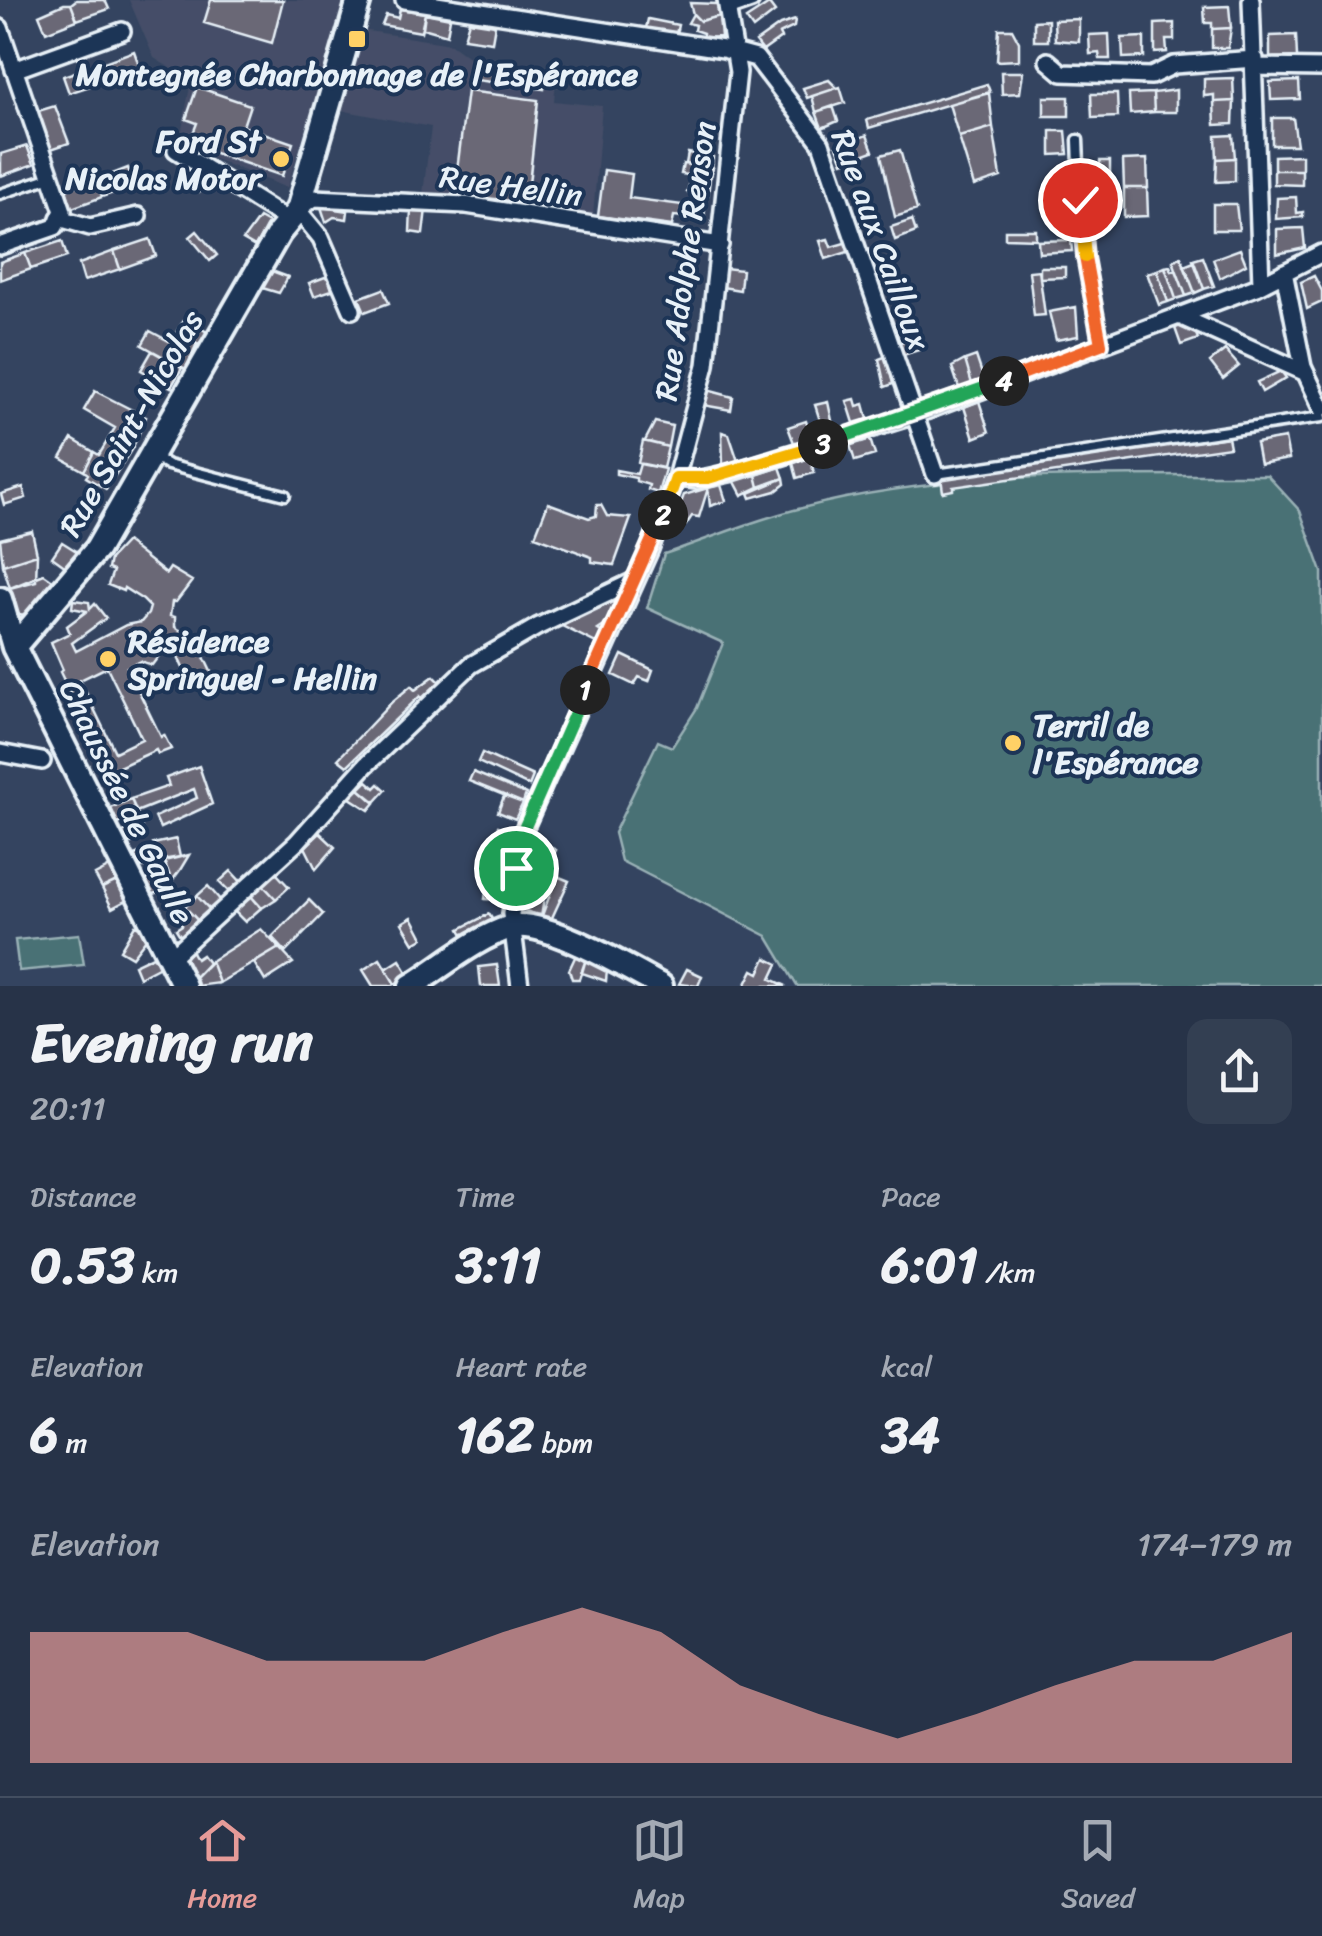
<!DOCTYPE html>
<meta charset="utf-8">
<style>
:root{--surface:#273348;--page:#333f52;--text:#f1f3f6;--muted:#a4aab4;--line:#434e60;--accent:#e69b98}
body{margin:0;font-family:Sriracha,sans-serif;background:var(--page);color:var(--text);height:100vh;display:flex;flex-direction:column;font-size:38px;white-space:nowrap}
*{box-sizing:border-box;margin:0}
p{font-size:32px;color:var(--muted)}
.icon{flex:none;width:55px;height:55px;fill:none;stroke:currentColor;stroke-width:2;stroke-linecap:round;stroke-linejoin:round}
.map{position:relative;height:986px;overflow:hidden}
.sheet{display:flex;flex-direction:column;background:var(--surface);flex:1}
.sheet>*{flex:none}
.pin{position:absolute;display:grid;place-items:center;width:85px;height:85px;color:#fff;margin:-42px;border:5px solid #fff;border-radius:50%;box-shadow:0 2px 10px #0007}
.km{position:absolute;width:50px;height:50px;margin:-25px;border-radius:50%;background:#222;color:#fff;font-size:28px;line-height:50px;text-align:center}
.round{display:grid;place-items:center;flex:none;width:105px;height:105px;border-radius:20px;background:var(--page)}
.head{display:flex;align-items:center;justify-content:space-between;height:170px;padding:0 30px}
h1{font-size:55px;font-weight:800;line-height:75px}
.metrics{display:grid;grid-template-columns:repeat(3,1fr);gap:15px;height:170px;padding:10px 30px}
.metrics div{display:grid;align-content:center}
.metrics b{font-size:50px;font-weight:800}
.metrics small{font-size:28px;font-weight:400}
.metrics p{font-size:28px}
.chart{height:280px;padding:20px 30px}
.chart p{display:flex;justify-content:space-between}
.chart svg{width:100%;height:180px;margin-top:10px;fill:var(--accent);opacity:.7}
.tabs{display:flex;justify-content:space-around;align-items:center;height:140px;border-top:2px solid var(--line);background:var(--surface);font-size:28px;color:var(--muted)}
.tabs a{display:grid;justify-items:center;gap:5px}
.tabs .selected{color:var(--accent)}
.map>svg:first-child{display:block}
</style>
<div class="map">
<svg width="1322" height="986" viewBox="0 0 1322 986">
<rect width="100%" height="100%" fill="#344460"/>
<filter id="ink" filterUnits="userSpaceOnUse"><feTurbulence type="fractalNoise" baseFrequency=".01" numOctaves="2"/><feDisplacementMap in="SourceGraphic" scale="20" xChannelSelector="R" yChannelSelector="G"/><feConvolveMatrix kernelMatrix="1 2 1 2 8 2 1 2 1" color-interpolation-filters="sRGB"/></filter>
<g filter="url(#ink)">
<path fill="#444e67" d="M129,0H347L287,188L179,145L191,81L154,58Z
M362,30L451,44L470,58L557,71L554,101L602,106L593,217L423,194L431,127L340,110Z"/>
<path fill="#4a7174" stroke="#99b1b6" stroke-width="2.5" d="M1267,475L1300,511L1322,572V986H797L767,936L621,861L614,833L658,741L672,747L697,708L723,643L647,608L664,554C709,539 755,519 802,508C952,469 1113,476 1267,475Z
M79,934L84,965L19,971L15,940Z"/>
<path fill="#6b6776" stroke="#e8f1f8" stroke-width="2.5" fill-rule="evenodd" d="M76,0H105L109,9L77,20L71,4Z
M211,0H283L272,43L204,23Z
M690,3L717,4L719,16L700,21L693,14Z
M64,4H71L77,20L46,32L39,15Z
M769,4L775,12L753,29L746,19Z
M1229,6L1231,28L1212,29V23H1205L1204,7Z
M400,9L425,13L421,32L382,25L386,15L398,18Z
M425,13L450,18L447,35L423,28Z
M693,14L700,21L719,16L721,37L703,38V33L694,30L695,25L688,23Z
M648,19L678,25L676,34L646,28Z
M1079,19V42L1055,40L1054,20Z
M795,20L794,27L779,34L781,38L763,51L756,42L780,25Z
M1048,20V41H1034V21Z
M469,21L495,25L492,42L464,38Z
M1174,23V40H1166L1167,52L1155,53V24Z
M1231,28L1228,48H1212V29Z
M999,29H1012L1019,42V60L997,61Z
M1109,34L1110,59H1100L1099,53L1090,54L1089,35Z
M1296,35L1297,57L1270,58V36Z
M1144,37V57L1123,58L1122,38Z
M134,51L140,68L102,82L96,65Z
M96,65L102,82L69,93L63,76Z
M477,70L545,79L544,89L476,80Z
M1001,72H1023L1020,93L1002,94Z
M1233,78L1234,101L1214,102V95L1204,96V79Z
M829,80L837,88L807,98L803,88Z
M1299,81L1300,99L1271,100L1270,82Z
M987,84L990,92L869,128L867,120Z
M197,87L250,105L243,126L293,143L282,176L185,143L188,135L192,136L197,123L186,119Z
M840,87L845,103L816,112L812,96Z
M1176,90V112H1154L1153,93Z
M467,91L538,100L527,203L454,194Z
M989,93L993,127L959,137L949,104Z
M1153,93L1154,112L1130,114L1129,94Z
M1091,94H1117L1118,117L1092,118Z
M1044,97H1069V116H1044Z
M1234,101L1233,124L1215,125L1214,102Z
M55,106L69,143L51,149L39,125L42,124L38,111Z
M833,106L838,121L822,128L816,112Z
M1272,118H1293L1297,145H1272Z
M993,127L1001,177L974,186L959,137Z
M1051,131H1066L1068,154L1051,155Z
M867,135L873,151L843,162L837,146Z
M1233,135L1235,158L1217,159L1216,136Z
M27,146L34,164L1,176V154Z
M900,150L917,210L895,217L881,155Z
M688,153L713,157L712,168L686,164Z
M1302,155V170H1274V156Z
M1235,158V181L1216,182L1217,159Z
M1147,159L1148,188H1124L1123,160Z
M1100,161H1110V193H1101Z
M683,164L712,168L710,178L681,174Z
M128,168L134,186L102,197L97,180Z
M187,169L207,184L200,192L181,178Z
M604,170L632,174L629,198L705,208L704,219L674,216L672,226L598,216Z
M1274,170H1302V185L1274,184Z
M692,176L710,178L708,195L687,192Z
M90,180H97L102,197L72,208L66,190Z
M1124,188H1147L1148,216L1124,217Z
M1296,197L1297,213L1303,212V217L1276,219L1277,198Z
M1069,202V226H1053L1052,203Z
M1213,204H1236L1239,230H1213Z
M321,207L348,211L347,219L334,217L326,222Z
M411,208L426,209L423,234L410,232Z
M259,218L268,223L255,247L243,240Z
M912,220L916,232L895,240L891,227Z
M1303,228L1305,248L1277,254V229Z
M1005,230H1036V239L1005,238Z
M197,231L217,255L210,261L190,237Z
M150,239L156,256L120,269L114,251Z
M828,239L831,247L848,242L851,251L826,259L820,241Z
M1071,240L1072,251L1039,253L1038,241Z
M62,241L67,257L31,269L25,253Z
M1240,249L1246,264L1220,278L1213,259Z
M114,251L120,269L84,281L79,264Z
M25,253L31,269L0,280V262Z
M1181,257L1195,293L1186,296L1173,261Z
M1203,257L1214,286L1204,289L1193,260Z
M1194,262L1204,289L1195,293L1184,266Z
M1170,266L1172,271L1176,270L1186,296L1176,299L1165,267Z
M1040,267H1065V277L1040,278Z
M1165,267L1176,299L1168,302L1157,270Z
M725,268L742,270L740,290L722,287Z
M269,270L288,277L279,293L259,287Z
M1039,270L1045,315L1034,316L1029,271Z
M1157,270L1168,302L1159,305L1147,273Z
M328,276L332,290L314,296L309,283Z
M1314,276L1322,291V302L1307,309L1301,282Z
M383,289L389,303L365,312L359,298Z
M1076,307L1078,336L1056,340L1049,312Z
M185,319L207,332L200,345L177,331Z
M1184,325L1195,331L1198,339L1181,345L1175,328Z
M150,331L180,347L187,337L197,343L186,369L142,345Z
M917,336L922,349L903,355L898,343Z
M1225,350L1239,366L1223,379L1210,362Z
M152,351L182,368L171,387L141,370Z
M887,356L893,384L885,387L879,359Z
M976,356L984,380L972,384L965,360Z
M965,360L972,384L959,388L952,367Z
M1281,371L1286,378L1262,392L1257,382Z
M707,390L733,397L731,410L703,405Z
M95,391L146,417L133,447L106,489L86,477L88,474L84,471L94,452L99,455L115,428L84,410Z
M855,399L857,406L864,404L868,419L854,423L847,401Z
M979,401L989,432L974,438L964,407Z
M828,402L834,430L824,433L815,405Z
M806,421L811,437L794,443L788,427Z
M655,422L672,426L668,447L645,441Z
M722,432L729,434L738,461L723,465Z
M1228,437L1230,447L953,487V490L943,492L941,477Z
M1285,438L1289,459L1260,464L1256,443Z
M72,439L94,452L84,471L61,458Z
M870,439L875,455L855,461L850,445Z
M643,441L668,447L663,468L638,463Z
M810,458L814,473L797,478L793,463Z
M640,464L665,469L658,493L648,490L649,485L636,481V478L616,474V470L637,474Z
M780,467L784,478L759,487L756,475Z
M756,475L759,487L742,495L734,480Z
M784,478L785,484L776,491L751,498L749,493Z
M721,485L726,501L710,506L708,488Z
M23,487L26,498L4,505L1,494Z
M708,488L699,517L692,516L686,525L674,521L684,495Z
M548,503L589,518L596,516L597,505H601L607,516L631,518L614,565L592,562V557L535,536Z
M32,531L37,554L3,565L0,539Z
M62,542L78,552L66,567L52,557Z
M126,542L166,574L170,568L192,581L176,602H172L170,616L175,617V627L196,640L214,678L192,688L178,657L164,649L152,665L140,661L127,667L161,737L164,735L171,749L158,754L156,750L108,772L60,672L63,670L51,642L70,633L67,626L87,611L72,608L73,600L89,602L90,609L95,604L106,618L72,643L76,651L126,625L141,622L148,614L150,607L143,600L124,588L123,591L108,585L113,571L108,569L110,559ZM107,667L142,739L115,752L80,680Z
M37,554L36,581L10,588L3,565Z
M44,574L54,581L27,615L18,614L10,588Z
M610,600L615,604L604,626L598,630L601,632L596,643L562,626Z
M622,655L653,670L649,681L639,677L634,685L613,675Z
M434,676L442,684L425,701L420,696L347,766L338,759L393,701L411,686L415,690Z
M482,753L533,776L529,786L478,762Z
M199,766L212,804L160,828L155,817L197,798L194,789L136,812L131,799L169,786L166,778Z
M473,772L526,794L523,803L469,781Z
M367,781L375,788L379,784L386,790L375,802L359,789Z
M359,789L375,803L369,810L350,798Z
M504,796L523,803L515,819L498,812Z
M131,799L138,815L118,824L111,808Z
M140,823L146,835L129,844L123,832Z
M498,826L511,831L506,848L490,847Z
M320,833L335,847L316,869L305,847Z
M530,837L556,850L545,873L527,863Z
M176,839L180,857L156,861L141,868L134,855L153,848V844Z
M189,855L180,870L172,881L164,861Z
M527,863L548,875L538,895L523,888Z
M112,866L119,880L102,888L95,875Z
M231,871L242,883L230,893L219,882Z
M162,872L167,882L163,890L152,895L145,881Z
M276,873L289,887L276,899L263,885Z
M557,876L569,881L550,922L541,918Z
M119,880L129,899L112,908L102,888Z
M487,882L503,883L502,900L485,899Z
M263,885L276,899L262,908L251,896Z
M208,886L221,901L211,911L197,896Z
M523,888L544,898L541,918L523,909Z
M197,896L211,911L199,922L185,907Z
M251,896L261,908L245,922L234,911Z
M309,900L323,914L286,952L272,937Z
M189,911L199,922L181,937L176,929L182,925L179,920Z
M489,914L494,922L466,940L460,929Z
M412,917L423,938L414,943L402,923Z
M135,925L142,928L146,939L132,957L120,950Z
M261,929L279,948L219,983L211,961Z
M279,948L293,963L265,981L254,963Z
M191,950L196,959L202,955L208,963L193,979L184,960Z
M155,955L160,966L139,977L134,965Z
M576,955L586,959L579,979H572L569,970Z
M766,958L778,964L771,979L786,986H745L753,970L759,973Z
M380,959L395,984L391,986H373L363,970Z
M586,959L607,969L606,981L582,973Z
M400,960L409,975L395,984L386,969Z
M211,961L219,983L197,986L193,979Z
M497,965L500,986H481L479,967Z
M687,969L702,976L698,986L679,984Z"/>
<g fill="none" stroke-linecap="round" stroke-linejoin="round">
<defs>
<path id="lane" d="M1078,140L1082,241L1101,343
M0,194L51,177
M153,456L168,465L285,495
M936,474L1322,417"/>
<path id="street" d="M404,0L723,49L756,58L821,143L935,474
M1251,0L1261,284
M728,8L751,0
M0,28L63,211L55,227L0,246
M1048,61L1062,73L1151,76L1174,65L1255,59
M1255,67L1322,68
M14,70L122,31
M176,150L289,221
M59,218L90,227L138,216
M1284,272L1303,367L1322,408
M352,310L321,238L298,210L314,198L466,205L720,245
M1179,316L1306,373
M676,478L697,480L729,473L915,415L1256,287L1322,253
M0,753L42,761
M169,959L297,842L366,765L471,665L537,627L634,581
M520,986L511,914L520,838L650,549L676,478L706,365L738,72L726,0"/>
<path id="secondary" d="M0,599L14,647L184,986
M14,647L97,549L279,233L298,210L359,0
M411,986C442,967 475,938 511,927C544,918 630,969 661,986"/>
</defs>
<use href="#lane" stroke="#e8f1f8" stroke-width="15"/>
<use href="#street" stroke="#e8f1f8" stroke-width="22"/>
<use href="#secondary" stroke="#e8f1f8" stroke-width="30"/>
<use href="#lane" stroke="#1d3557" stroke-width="8"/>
<use href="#street" stroke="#1d3557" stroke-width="15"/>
<use href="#secondary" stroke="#1d3557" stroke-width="22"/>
</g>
</g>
<g fill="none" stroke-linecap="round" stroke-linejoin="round" filter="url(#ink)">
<defs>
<path id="split-1" d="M516,868L520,838L585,690"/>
<path id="split-2" d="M585,690L663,515"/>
<path id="split-3" d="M663,515L676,478H708L823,444"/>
<path id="split-4" d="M823,444L1004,381"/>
<path id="split-5" d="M1004,381L1101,344L1085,257"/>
<path id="split-6" d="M1080,200L1085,257"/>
</defs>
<use href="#split-1" stroke="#fff" stroke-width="20"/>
<use href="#split-2" stroke="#fff" stroke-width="20"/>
<use href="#split-3" stroke="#fff" stroke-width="20"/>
<use href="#split-4" stroke="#fff" stroke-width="20"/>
<use href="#split-5" stroke="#fff" stroke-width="20"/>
<use href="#split-6" stroke="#fff" stroke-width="20"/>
<use href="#split-1" stroke="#22a559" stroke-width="12"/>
<use href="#split-2" stroke="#f0652b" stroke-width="12"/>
<use href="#split-3" stroke="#f5b400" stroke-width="12"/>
<use href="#split-4" stroke="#22a559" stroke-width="12"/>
<use href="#split-5" stroke="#f0652b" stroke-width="12"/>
<use href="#split-6" stroke="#f5b400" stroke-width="12"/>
</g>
<g fill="#ffd166" stroke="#1d3557" stroke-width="4">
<rect x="347" y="29" width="20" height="20" rx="5"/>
<circle cx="281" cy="159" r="10"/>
<circle cx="108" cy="659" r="10"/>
<circle cx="1013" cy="743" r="10"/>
</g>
<g text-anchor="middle" stroke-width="8" stroke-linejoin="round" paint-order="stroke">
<g font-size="32" font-weight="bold" fill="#e8f1f8" stroke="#1d3557" text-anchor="start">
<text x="357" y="85" text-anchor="middle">Montegnée Charbonnage de l'Espérance</text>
<text x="261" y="152" text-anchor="end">Ford St<tspan x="261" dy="37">Nicolas Motor</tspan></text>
<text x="128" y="652">Résidence<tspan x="128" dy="37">Springuel - Hellin</tspan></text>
<text x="1033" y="736">Terril de<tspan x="1033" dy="37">l'Espérance</tspan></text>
</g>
<g font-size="32" fill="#e8f1f8" stroke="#1d3557">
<text transform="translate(511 186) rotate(8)" y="11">Rue Hellin</text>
<text transform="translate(881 240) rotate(70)" y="11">Rue aux Cailloux</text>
<text transform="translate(685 261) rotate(-82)" y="11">Rue Adolphe Renson</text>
<text transform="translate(131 423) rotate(-60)" y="11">Rue Saint-Nicolas</text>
<text transform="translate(127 802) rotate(64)" y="11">Chaussée de Gaulle</text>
</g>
</g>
</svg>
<div class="pin" style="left:516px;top:868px;background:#1e9e55"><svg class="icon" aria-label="arrive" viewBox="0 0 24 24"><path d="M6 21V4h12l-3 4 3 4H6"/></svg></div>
<div class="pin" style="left:1080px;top:200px;background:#d93025"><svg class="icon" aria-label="check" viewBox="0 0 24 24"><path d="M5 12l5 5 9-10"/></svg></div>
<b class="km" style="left:585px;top:690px">1</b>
<b class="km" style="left:663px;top:515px">2</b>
<b class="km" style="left:823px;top:444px">3</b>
<b class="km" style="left:1004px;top:381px">4</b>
</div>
<section class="sheet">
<div class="head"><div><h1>Evening run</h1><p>20:11</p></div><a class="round"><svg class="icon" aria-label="share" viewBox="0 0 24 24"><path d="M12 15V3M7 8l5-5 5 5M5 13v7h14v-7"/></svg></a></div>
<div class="metrics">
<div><p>Distance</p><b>0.53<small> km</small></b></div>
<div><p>Time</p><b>3:11</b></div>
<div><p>Pace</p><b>6:01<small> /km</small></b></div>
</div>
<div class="metrics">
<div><p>Elevation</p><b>6<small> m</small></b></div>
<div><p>Heart rate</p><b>162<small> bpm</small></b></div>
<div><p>kcal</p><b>34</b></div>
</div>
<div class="chart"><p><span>Elevation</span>174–179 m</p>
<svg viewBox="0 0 160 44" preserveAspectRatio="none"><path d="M0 44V12L10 12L20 12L30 19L40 19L50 19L60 12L70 6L80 12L90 25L100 32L110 38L120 32L130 25L140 19L150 19L160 12V44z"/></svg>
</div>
</section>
<nav class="tabs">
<a class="selected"><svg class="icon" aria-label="home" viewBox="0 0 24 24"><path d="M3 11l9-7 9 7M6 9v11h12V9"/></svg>Home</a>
<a><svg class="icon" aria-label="map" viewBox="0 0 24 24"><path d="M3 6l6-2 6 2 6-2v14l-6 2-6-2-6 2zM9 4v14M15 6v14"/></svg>Map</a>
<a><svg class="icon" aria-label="saved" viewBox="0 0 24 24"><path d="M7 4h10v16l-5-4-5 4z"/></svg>Saved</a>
</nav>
